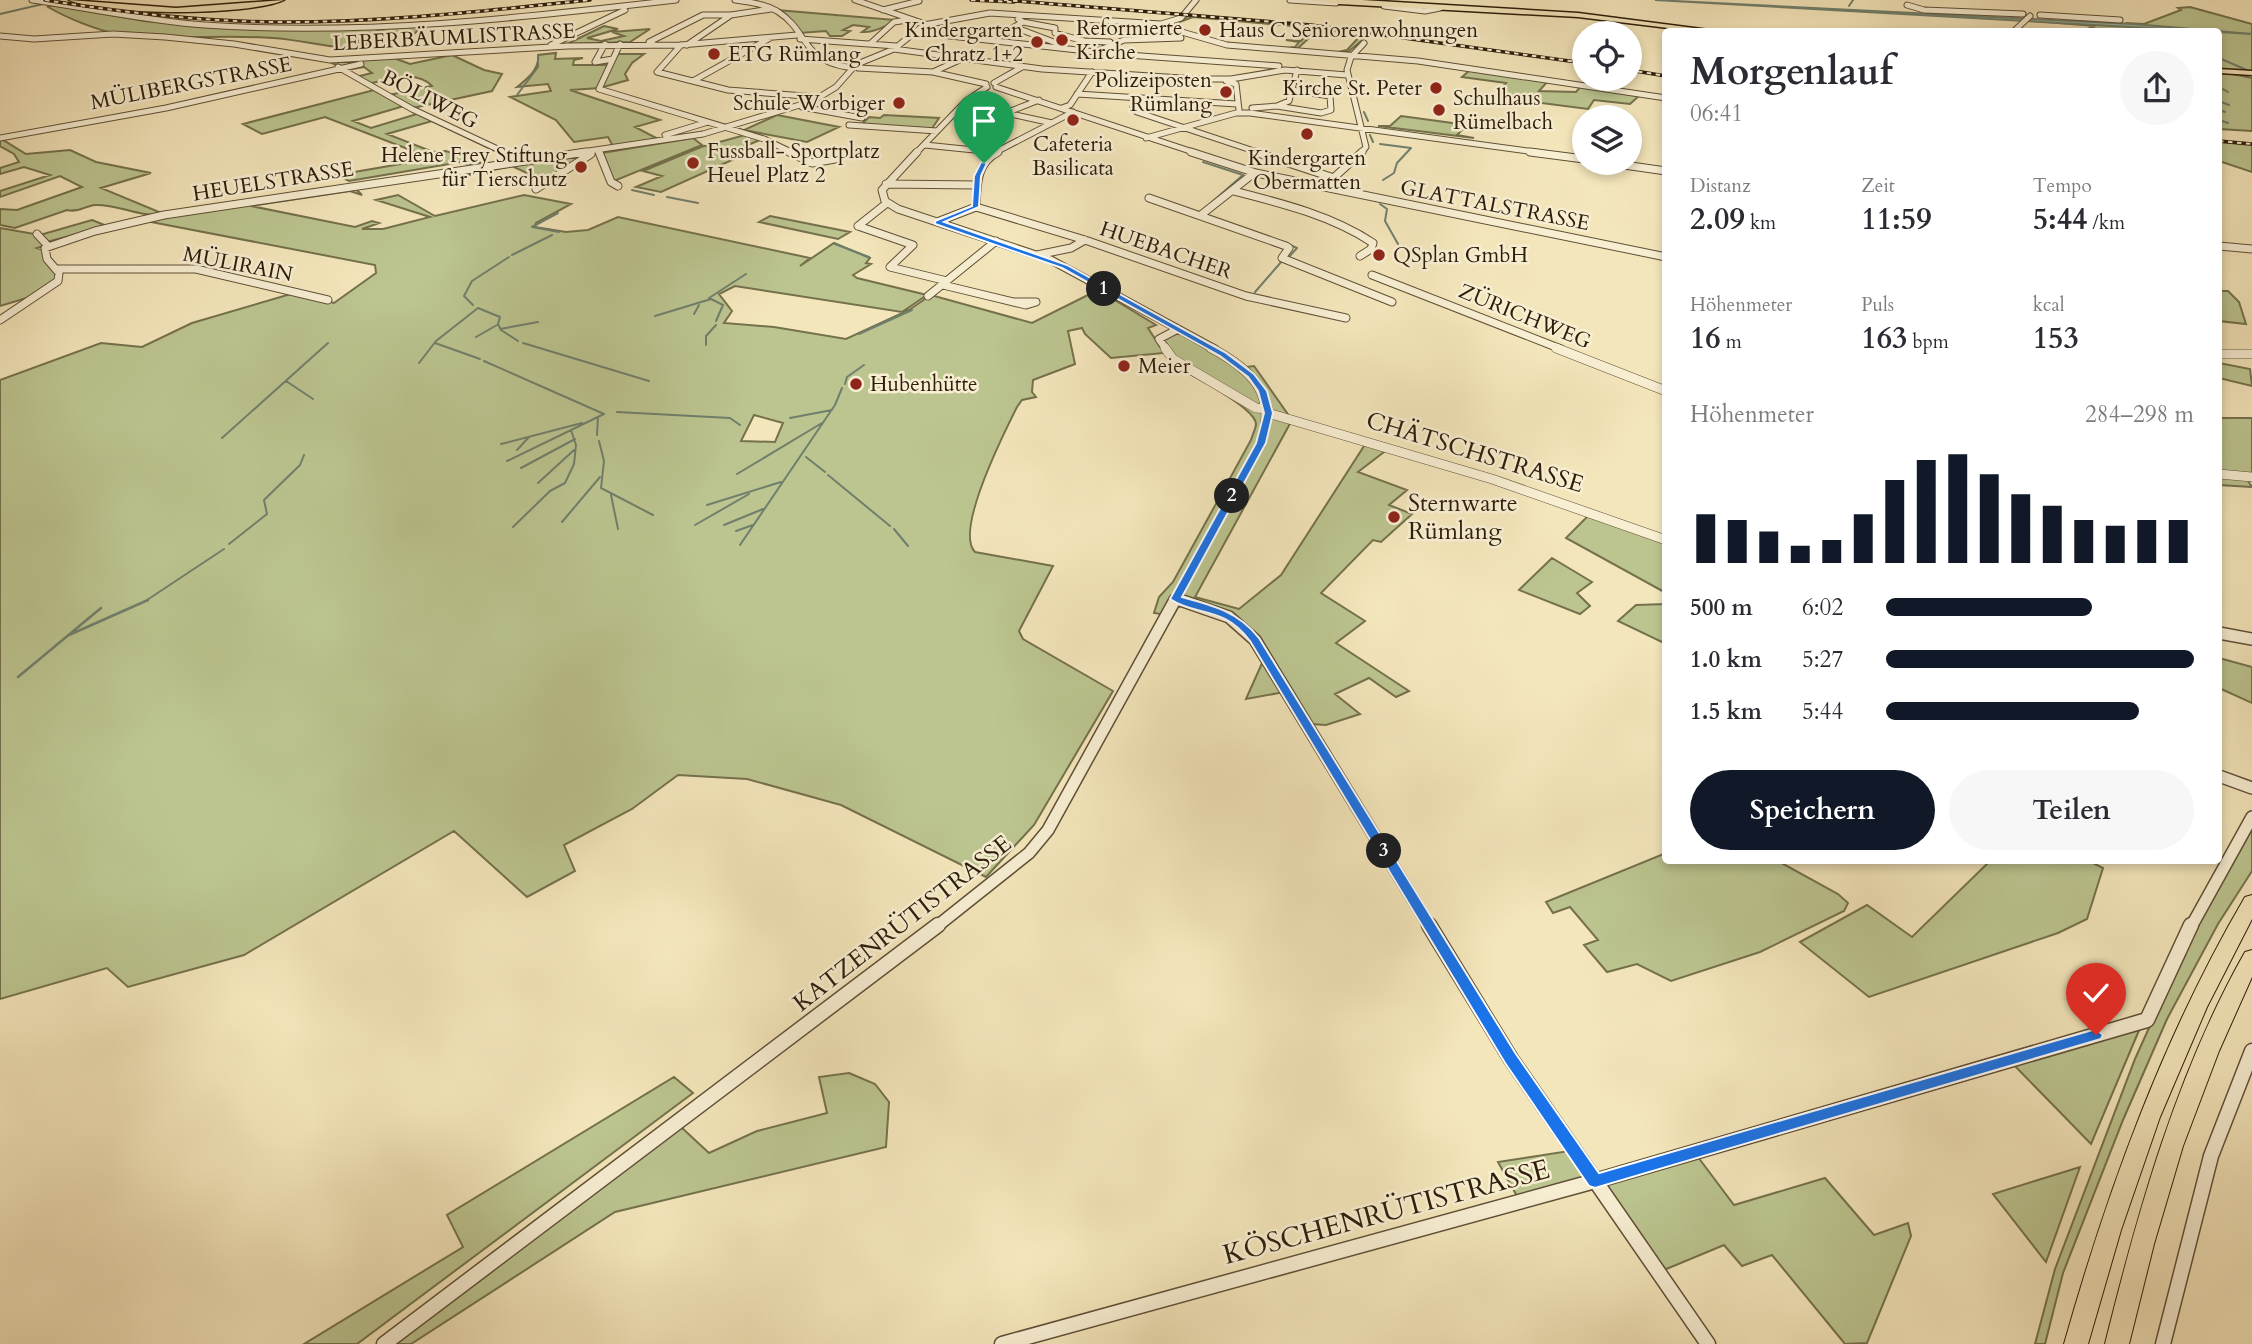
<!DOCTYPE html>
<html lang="de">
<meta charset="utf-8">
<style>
:root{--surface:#fff;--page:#f7f7f7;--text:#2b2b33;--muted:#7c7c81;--accent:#111827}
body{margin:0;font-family:Cardo,serif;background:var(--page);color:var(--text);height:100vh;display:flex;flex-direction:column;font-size:26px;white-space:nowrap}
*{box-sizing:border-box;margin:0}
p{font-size:23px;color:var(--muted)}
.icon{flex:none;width:38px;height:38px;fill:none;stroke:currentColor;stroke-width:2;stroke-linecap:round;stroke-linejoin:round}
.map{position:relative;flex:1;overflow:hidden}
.sheet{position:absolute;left:1662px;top:28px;width:560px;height:836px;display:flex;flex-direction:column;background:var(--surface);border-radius:7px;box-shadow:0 4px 10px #0003}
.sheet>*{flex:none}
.buttons{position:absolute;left:1572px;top:21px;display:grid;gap:14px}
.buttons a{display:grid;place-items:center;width:70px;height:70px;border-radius:50%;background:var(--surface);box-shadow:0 4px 10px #0003;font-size:35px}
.pin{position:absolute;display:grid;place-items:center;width:60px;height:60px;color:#fff;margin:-72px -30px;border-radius:50% 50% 50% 0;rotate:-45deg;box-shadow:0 0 7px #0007}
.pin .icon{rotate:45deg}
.km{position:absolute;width:35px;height:35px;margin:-18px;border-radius:50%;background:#222;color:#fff;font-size:19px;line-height:35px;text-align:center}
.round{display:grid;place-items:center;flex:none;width:74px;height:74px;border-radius:37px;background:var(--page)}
.summary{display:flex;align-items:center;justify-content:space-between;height:119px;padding:0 28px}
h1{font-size:38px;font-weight:800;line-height:52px}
.figures{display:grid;grid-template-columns:repeat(3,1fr);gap:10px;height:119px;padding:7px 28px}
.figures div{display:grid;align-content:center}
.figures b{font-size:30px;font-weight:800}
.figures small{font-size:19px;font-weight:400}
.figures p{font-size:19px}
.chart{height:196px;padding:14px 28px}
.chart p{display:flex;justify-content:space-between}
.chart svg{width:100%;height:126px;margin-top:7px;stroke:var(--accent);stroke-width:6}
.primary-button{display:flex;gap:14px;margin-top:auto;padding:14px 28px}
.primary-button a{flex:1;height:80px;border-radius:42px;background:var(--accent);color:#fff;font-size:28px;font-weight:800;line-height:80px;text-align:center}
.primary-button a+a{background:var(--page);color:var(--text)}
ul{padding:0 28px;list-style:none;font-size:23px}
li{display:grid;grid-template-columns:112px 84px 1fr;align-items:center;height:52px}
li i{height:18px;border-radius:9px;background:var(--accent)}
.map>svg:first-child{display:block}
</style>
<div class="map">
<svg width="2252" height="1344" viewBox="0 0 2252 1344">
<rect width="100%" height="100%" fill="#f4e6bb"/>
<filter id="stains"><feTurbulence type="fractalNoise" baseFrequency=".00286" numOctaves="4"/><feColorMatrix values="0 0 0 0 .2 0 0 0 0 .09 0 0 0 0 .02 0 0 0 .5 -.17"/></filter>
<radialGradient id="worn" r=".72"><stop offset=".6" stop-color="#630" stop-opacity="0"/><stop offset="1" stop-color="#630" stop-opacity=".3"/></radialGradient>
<path fill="#bcc590" stroke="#74714c" stroke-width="2" fill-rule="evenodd" d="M53,5L145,21L230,28L424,24L414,34L378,31L359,37L362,39L355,42L379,46C346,54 308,40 273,38C221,34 171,41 118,34C96,30 67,18 48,7Z
M2190,7L2252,24V75L2233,74L2252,78V131L2219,129V32L2082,31L2095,26L2046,22L2128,26L2127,23L2144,24L2181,10L2178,8Z
M777,10L895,20C888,26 872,33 862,32L869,27L853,25L843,30L850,31L842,36H830L826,31L799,33Z
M1188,16L1371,33L1348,52H1338L1347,50L1362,34L1344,32L1333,39L1341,32L1319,29L1297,49L1286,48L1295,47L1299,42L1286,40L1301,41L1313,28L1193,17L1166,27Z
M604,26L618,29L587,38L601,41L624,36L612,32L650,29L630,42L567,44Z
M556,53L555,59L583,58L574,60L573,65H611L616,54H644L632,63L625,74L628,80L600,88L570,90L660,120L635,127L662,141L614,148L608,137L574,142L556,120L510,97L551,91L548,84L517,87C527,79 540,69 538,55Z
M452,55L484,70L502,74L492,91L413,108L389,95L432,86C416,69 388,80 368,84L355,77L372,73L364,67L346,70L328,61L394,58L410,64Z
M1471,69L1548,81L1539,91L1576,92L1581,86L1640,95L1630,104L1594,100L1588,109L1495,97L1506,83L1462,77Z
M374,90L404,106L353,121L371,128L420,113L521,161L472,166L461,162L349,181L337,175L441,157L413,151L325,117L262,134L243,124ZM432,121L512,159V160L484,164L446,151L433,152L387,134Z
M777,115L839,127L807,142L744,130Z
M884,115L939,118L931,130L862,124L869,117L880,118Z
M1401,116L1467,125L1457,135L1474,138L1378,126H1390Z
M745,135L760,140L728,153L741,156L661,192L636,187L662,176L643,171L701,147Z
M0,138L26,154L70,150L96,162L151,173L101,188L164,214C139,218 119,204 95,205C85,206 78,213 67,210L15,228L0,225V209L17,210L82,187L60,176L0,197V191L50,175L24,167L0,174V168L19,162L14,154L0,146Z
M693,138L702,145L614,181L602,153Z
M2219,142L2252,145V172L2219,161Z
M587,154L546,182L512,166L450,179L445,173Z
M355,188L362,195L350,191L251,206L355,227L372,221L379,223L362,229H383L430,217L376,200L398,195L435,216L524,195L571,204L536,223L535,227L566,232L588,230L618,217L810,258L800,266L834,243L870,258L866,263L871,264L853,275L857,278L927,295L902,312L735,286L719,294L732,311L724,323L774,327L846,339L909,310L931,295L1032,323L1098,290L1156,325L1148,328L1164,353L1111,358L1085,334L1082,328L1068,331L1075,364L1033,380L1032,392L1036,397L1022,400L1017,407C1005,431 954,531 975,552L1053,566L1019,631L1023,639L1113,691L1034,825L986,877L841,805L747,779L678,775L632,809L564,845L575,871L527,897L454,831L244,955L128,987L107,968L0,999V380L101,343L142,347L192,323L294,293L334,303L376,273L375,265L146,221L50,246L148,218ZM754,415L783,423L775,442L741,441Z
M770,216L850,232L838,239L759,222Z
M92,220L107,226L43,243L44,246L37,248L43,250L59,273L58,281L43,293L0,306V228L40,235Z
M2219,291H2228L2239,302L2246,324L2219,321Z
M1172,333H1179L1238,368L1254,366L1292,420L1195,597L1239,609L1281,575L1366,443L1388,449L1358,472L1407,490L1389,505L1412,514L1381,542L1373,540L1321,593L1365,621L1336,643L1409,691L1396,697L1369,678L1335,694L1360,714L1326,725L1311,724L1290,691L1246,699L1263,661C1244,633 1238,623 1205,611C1195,608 1189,604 1178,607L1173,616L1154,613L1159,597L1173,582L1251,440C1252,436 1256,428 1256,424C1255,408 1198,379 1184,371L1191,369L1172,357L1160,341Z
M2219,363L2250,369L2252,386L2219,378Z
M2219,418H2252V476H2245L2252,487L2219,485Z
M1590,514L1666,541V593L1566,538Z
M1552,558L1592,582L1577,593L1590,606L1580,614L1519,590Z
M1666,604V644L1618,621L1636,605Z
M2219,658L2252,667V703L2219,688Z
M2252,826V871L2218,924L2167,1019L2123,1120L2063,1273L2045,1344H2035L2055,1269L2135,1059L2193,930Z
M1666,853V861H1778L1838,894L1848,903L1844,911L1760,952L1671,981L1637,964L1607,972L1584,945L1598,940L1570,907L1553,913L1546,902Z
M1990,861H2089L2103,868L2087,919L2058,933L1869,997L1800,942L1867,905L1912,937Z
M2140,1028L2091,1144L2011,1062Z
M849,1073L875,1084L889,1102L886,1147L615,1212L411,1344H392L680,1126L709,1153L757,1131L827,1113L819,1077Z
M674,1077L693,1093L357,1344H304L463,1247L447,1215Z
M1569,1151L1587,1177L1517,1196L1498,1162Z
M1698,1157L1734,1205L1825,1178L1874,1235L1908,1223L1911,1236L1867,1343L1845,1344L1772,1255L1742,1266L1724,1245L1664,1270L1603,1183Z
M2080,1167L2046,1262L1993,1194Z"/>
<path fill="#9cc0ae" stroke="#707f6c" stroke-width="2" d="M1655,0L2133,24L2252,34L2219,32Z"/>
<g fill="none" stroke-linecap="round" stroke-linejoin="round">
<path stroke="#707f6c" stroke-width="2" d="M1849,6L1853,0
M0,14L43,4
M2119,29L2122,31
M1881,32L1887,29
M2219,58L2249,71
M2219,87L2228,92
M517,95L538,67V55
M2219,101L2229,105
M2219,110L2225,112
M1364,112L1368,121
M2219,120L2228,123
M1370,135L1373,142
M1380,144L1411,148L1397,163L1394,173L1383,180
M1203,162L1243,175L1212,202
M632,190L654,195
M667,197L698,203
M1380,204L1387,209L1385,221L1398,244
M558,213L532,227L559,232
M835,244L869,257
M1288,244L1297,248L1288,258
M512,255L552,235
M1255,292L1282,261
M473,305L464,296L472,281L509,257
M694,314L699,305
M655,316L711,299
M716,321L723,305L709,298L746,274
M500,329L538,322
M859,334L912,310
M476,337L497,325
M435,343L480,359
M523,343L649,381
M706,345V336L716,325
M484,361L604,414L507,461
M419,363L436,341L478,308L500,317L498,324L501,330L518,341
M286,381L313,399
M845,384L847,377L864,365
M617,412L730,418L740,425
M790,418L832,410
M597,435L598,417
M222,438L328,343
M599,441L604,461L601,488L653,515
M501,444L582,423
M517,450L529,437
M806,457L825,472
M521,468L575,439
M737,474L822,423
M828,475L890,526
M538,483L574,450
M611,495L618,529
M707,505L781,482
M562,522L600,477
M695,525L749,494
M724,525L763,509
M513,527L550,491L565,483L574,464L576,445L571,430
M894,529L908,546
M736,531L753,525
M229,544L267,514L264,500L300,465L304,455
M740,545L835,405L842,388
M144,602L224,549"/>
<path stroke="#707f6c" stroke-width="2.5" d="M69,635L148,600
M18,677L101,608"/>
<defs>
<path id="minor-far4" d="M32,0C90,8 147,21 205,25C363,36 520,18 676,0
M735,0C749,2 765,4 777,11C809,31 800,59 847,67
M855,0L928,25
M1290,0L1336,3
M1907,5L1924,10L2023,14
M1384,6L1425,11L1440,8
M883,10L919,1
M2040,15L2120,20
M1018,19L1023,22L1014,27L1059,44
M1023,22L1055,28V33L1084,41L1110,42
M1154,24L1227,45L1418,61L1666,98
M914,32L1114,54L1279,66
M2013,32L2030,16
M0,36L34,39L113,34L165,37L234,44L330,60L568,46L681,45L797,35
M800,39L896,46
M605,44L595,62L613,59
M620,44L599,89L764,139L793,153
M653,44L649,42L703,15H731L771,9
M870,44L894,22L907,20
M551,45L625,10
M681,45L657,72L728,90L818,97
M687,45L731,15
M894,49L1042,69L1197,79H1231L1285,70L1347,75
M1095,52L1124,40L1181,38
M855,65L894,49L924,25L990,13L1161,24L1181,18L1196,0
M338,67L412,109L506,153
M858,68L933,72L986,84
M933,72L966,57
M693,81L770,38
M1226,81L1236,84L1239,110
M994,83L1022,67
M996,87L1196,153
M1077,94L1237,104
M1137,98L1133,107L1137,112L1260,153
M1039,100L1006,113L1052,123
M1277,106L1321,113L1331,110L1330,96L1292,90
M802,107L862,118
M1062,108L1070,105L1092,72
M1252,108L1277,106L1289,101L1297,70
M849,125L937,131
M665,135L708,122
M0,138L166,108L361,64
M1146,138L1236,113H1250L1542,153
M925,145L994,152
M575,153L703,134L813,101L836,87L852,69
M916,153L966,101L987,87
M994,153L1073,112
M1361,153L1366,147L1347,70L1351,57L1364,43"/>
<path id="minor-far3" d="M502,152L522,161
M599,152L611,182L618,186
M789,152L812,163L835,159
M917,152L882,190L885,201L898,209L1051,260L1215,349
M989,152H994
M1191,152L1256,173L1666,257
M1255,152L1334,178
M1530,152L1584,159
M1610,163L1666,171
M1329,182L1362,152
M886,184L977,185
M536,189L591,154
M1234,191C1281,203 1333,216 1373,243L1371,249L1360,256
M1149,198L1286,246L1289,248L1282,258L1392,302
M976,207L1085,240L1246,296L1346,318
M976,207C977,186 976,163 998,152
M1201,215L1254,173
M937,222L976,207
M858,226L913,245L890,267L947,281
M858,226L887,203
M37,234L48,246
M2219,246L2252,249
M1037,255L1071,248L1085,240
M56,269H196L328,300
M1372,275L1561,349
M943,285L1026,305L1036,302H1015
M928,296L996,241
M0,320L58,281L59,273L47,259L45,248L95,231L164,215L586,152
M1166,349L1159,339L1178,329"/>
<path id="minor-far2" d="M1165,348L1173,359L1256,408L1268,409
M1556,348L1666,391
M2219,354H2252
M1268,413L1492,479L1666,540
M2219,474L2252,477
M1175,599L1188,602
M1174,602L1261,443C1277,395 1253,370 1211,348"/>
<path id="minor-far1" d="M1180,600L1229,617L1255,640L1430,927
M2219,633L2252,639
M2219,776L2252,788
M936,927L1029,853L1048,830L1175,600
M2191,927L2252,817"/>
<path id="minor" d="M1429,925L1511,1059L1708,1344
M384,1344L938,925
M1002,1344L1595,1181L2147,1020L2191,925
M2163,1344L2211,1156L2252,1051"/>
<path id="major" d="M69,0L176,8L284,0C249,16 104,16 69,0Z
M1308,0H1362L1578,13L1725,32H1701L1578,17L1339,4Z
M2219,69L2252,71V75L2219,73Z"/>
<path id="highway" d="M2252,895V919L2207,1007L2160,1117L2121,1230L2088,1344H2064C2108,1189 2163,1037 2245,897Z
M2252,950V977L2219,1051L2183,1146L2154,1244L2129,1344H2105C2138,1211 2177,1072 2245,952Z"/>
</defs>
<use href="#minor-far4" stroke="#5f4f36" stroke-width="7"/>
<use href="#minor-far3" stroke="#5f4f36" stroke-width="9"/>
<use href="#minor-far2" stroke="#5f4f36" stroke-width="10"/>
<use href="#minor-far1" stroke="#5f4f36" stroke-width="14"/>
<use href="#minor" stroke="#5f4f36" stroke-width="17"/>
<use href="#major" stroke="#2d1d09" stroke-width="3"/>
<use href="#highway" stroke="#2d1d09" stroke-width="2"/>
<use href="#minor-far4" stroke="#f8efd3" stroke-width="5"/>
<use href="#minor-far3" stroke="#f8efd3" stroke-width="7"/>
<use href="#minor-far2" stroke="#f8efd3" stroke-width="9"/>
<use href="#minor-far1" stroke="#f8efd3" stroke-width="11"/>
<use href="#minor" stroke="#f8efd3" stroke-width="14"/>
<use href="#major" fill="#f4e6bb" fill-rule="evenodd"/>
<use href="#highway" fill="#f4e6bb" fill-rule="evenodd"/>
<defs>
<path id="rail" d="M45,0C120,12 196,21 272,22C379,23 484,11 590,0
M971,0L1014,2
M1004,0L1311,25L1584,63
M1629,70L1666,76
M2219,141L2252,144"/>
</defs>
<use href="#rail" stroke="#2d1d09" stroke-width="3.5"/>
<use href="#rail" stroke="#f8efd3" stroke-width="2" stroke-dasharray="4.5" stroke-linecap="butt"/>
</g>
<path fill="#1a73e8" stroke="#fff" stroke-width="2" d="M981,162L987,163L981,176L979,207L944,222L1067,265L1226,353L1254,374L1267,391L1273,413L1266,443L1182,597C1212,605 1239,612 1259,638L1516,1054L1599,1173L2096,1029L2103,1035L2101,1039L1595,1188L1589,1186L1505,1063L1250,641C1223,605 1197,617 1170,599L1256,443L1264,413L1258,391L1248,377L1220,356L1062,268L935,224V221L972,206L974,176Z"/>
<g fill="#8f2418" stroke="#f8efd3" stroke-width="2.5">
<circle cx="1205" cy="30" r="7"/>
<circle cx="1062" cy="40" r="7"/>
<circle cx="1037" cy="42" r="7"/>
<circle cx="714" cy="54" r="7"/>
<circle cx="1436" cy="88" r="7"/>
<circle cx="1226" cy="92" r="7"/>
<circle cx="899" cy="103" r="7"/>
<circle cx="1439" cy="110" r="7"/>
<circle cx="1073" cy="120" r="7"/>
<circle cx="1307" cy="134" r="7"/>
<circle cx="693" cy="163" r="7"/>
<circle cx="581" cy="167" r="7"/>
<circle cx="1379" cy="255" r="7"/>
<circle cx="1124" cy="366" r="7"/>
<circle cx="856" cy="384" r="7"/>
<circle cx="1394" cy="517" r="7"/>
</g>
<g text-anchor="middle" stroke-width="5" stroke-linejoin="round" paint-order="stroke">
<g font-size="21" fill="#2d1d09" stroke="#f8efd3" text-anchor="start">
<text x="1076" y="35">Reformierte<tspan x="1076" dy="24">Kirche</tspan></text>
<text x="1023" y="37" text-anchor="end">Kindergarten<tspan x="1023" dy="24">Chratz 1+2</tspan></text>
<text x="1219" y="37">Haus C Seniorenwohnungen</text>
<text x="728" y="61">ETG Rümlang</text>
<text x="1212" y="87" text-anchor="end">Polizeiposten<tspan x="1212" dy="24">Rümlang</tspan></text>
<text x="1422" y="95" text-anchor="end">Kirche St. Peter</text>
<text x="1453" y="105">Schulhaus<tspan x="1453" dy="24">Rümelbach</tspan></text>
<text x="885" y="110" text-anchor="end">Schule Worbiger</text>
<text x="1073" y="151" text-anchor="middle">Cafeteria<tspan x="1073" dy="24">Basilicata</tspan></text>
<text x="707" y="158">Fussball- Sportplatz<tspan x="707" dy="24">Heuel Platz 2</tspan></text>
<text x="567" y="162" text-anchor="end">Helene Frey Stiftung<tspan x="567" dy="24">für Tierschutz</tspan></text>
<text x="1307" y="165" text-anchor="middle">Kindergarten<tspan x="1307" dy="24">Obermatten</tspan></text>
<text x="1393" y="262">QSplan GmbH</text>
<text x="1138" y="373">Meier</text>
<text x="870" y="391">Hubenhütte</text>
</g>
<g font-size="21" fill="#2d1d09" stroke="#f8efd3">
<text transform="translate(454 37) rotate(-3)" y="7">LEBERBÄUMLISTRASSE</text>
<text transform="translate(191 83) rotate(-11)" y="7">MÜLIBERGSTRASSE</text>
<text transform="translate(430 99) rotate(27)" y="7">BÖLIWEG</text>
<text transform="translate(273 181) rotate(-9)" y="7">HEUELSTRASSE</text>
<text transform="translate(1495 205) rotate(11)" y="7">GLATTALSTRASSE</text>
<text transform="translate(1166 250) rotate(19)" y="7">HUEBACHER</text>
<text transform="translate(238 264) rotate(11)" y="7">MÜLIRAIN</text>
<text transform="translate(1525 316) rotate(22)" y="7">ZÜRICHWEG</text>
</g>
<g font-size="24" fill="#2d1d09" stroke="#f8efd3">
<text transform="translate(1475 452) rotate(17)" y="8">CHÄTSCHSTRASSE</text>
<text transform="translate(902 923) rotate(-38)" y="8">KATZENRÜTISTRASSE</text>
</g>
<g font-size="24" fill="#2d1d09" stroke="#f8efd3" text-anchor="start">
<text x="1408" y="511">Sternwarte<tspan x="1408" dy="28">Rümlang</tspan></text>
</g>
<g font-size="28" fill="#2d1d09" stroke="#f8efd3">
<text transform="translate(1386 1211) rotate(-15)" y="10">KÖSCHENRÜTISTRASSE</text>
</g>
</g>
<rect width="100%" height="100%" filter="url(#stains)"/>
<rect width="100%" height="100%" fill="url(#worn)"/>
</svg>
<div class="buttons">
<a><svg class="icon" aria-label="locate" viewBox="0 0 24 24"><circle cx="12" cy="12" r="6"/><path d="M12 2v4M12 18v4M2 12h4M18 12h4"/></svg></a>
<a><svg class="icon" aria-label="layers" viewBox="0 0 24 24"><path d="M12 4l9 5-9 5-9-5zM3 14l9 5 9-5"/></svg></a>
</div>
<div class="pin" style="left:984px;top:163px;background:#1e9e55"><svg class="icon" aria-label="arrive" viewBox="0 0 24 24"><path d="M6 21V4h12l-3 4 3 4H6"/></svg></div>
<div class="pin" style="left:2096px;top:1035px;background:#d93025"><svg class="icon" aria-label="check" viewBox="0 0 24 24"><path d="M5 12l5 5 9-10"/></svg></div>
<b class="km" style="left:1104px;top:289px">1</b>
<b class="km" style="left:1232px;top:496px">2</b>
<b class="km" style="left:1384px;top:851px">3</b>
<section class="sheet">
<div class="summary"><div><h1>Morgenlauf</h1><p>06:41</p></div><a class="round"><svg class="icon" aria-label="share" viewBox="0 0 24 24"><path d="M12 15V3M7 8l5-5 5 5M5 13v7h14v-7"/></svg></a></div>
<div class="figures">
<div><p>Distanz</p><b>2.09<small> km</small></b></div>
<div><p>Zeit</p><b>11:59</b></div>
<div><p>Tempo</p><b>5:44<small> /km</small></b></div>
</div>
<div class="figures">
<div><p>Höhenmeter</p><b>16<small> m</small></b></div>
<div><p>Puls</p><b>163<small> bpm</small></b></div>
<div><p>kcal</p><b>153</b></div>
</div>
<div class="chart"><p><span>Höhenmeter</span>284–298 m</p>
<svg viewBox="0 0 160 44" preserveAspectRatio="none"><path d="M5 44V27M15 44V29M25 44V33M35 44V38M45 44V36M55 44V27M65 44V15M75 44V8M85 44V6M95 44V13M105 44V20M115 44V24M125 44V29M135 44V31M145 44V29M155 44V29"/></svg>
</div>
<ul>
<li><b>500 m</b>6:02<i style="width:67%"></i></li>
<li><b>1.0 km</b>5:27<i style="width:100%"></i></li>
<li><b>1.5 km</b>5:44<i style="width:82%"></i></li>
</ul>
<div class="primary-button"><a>Speichern</a><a>Teilen</a></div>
</section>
</div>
